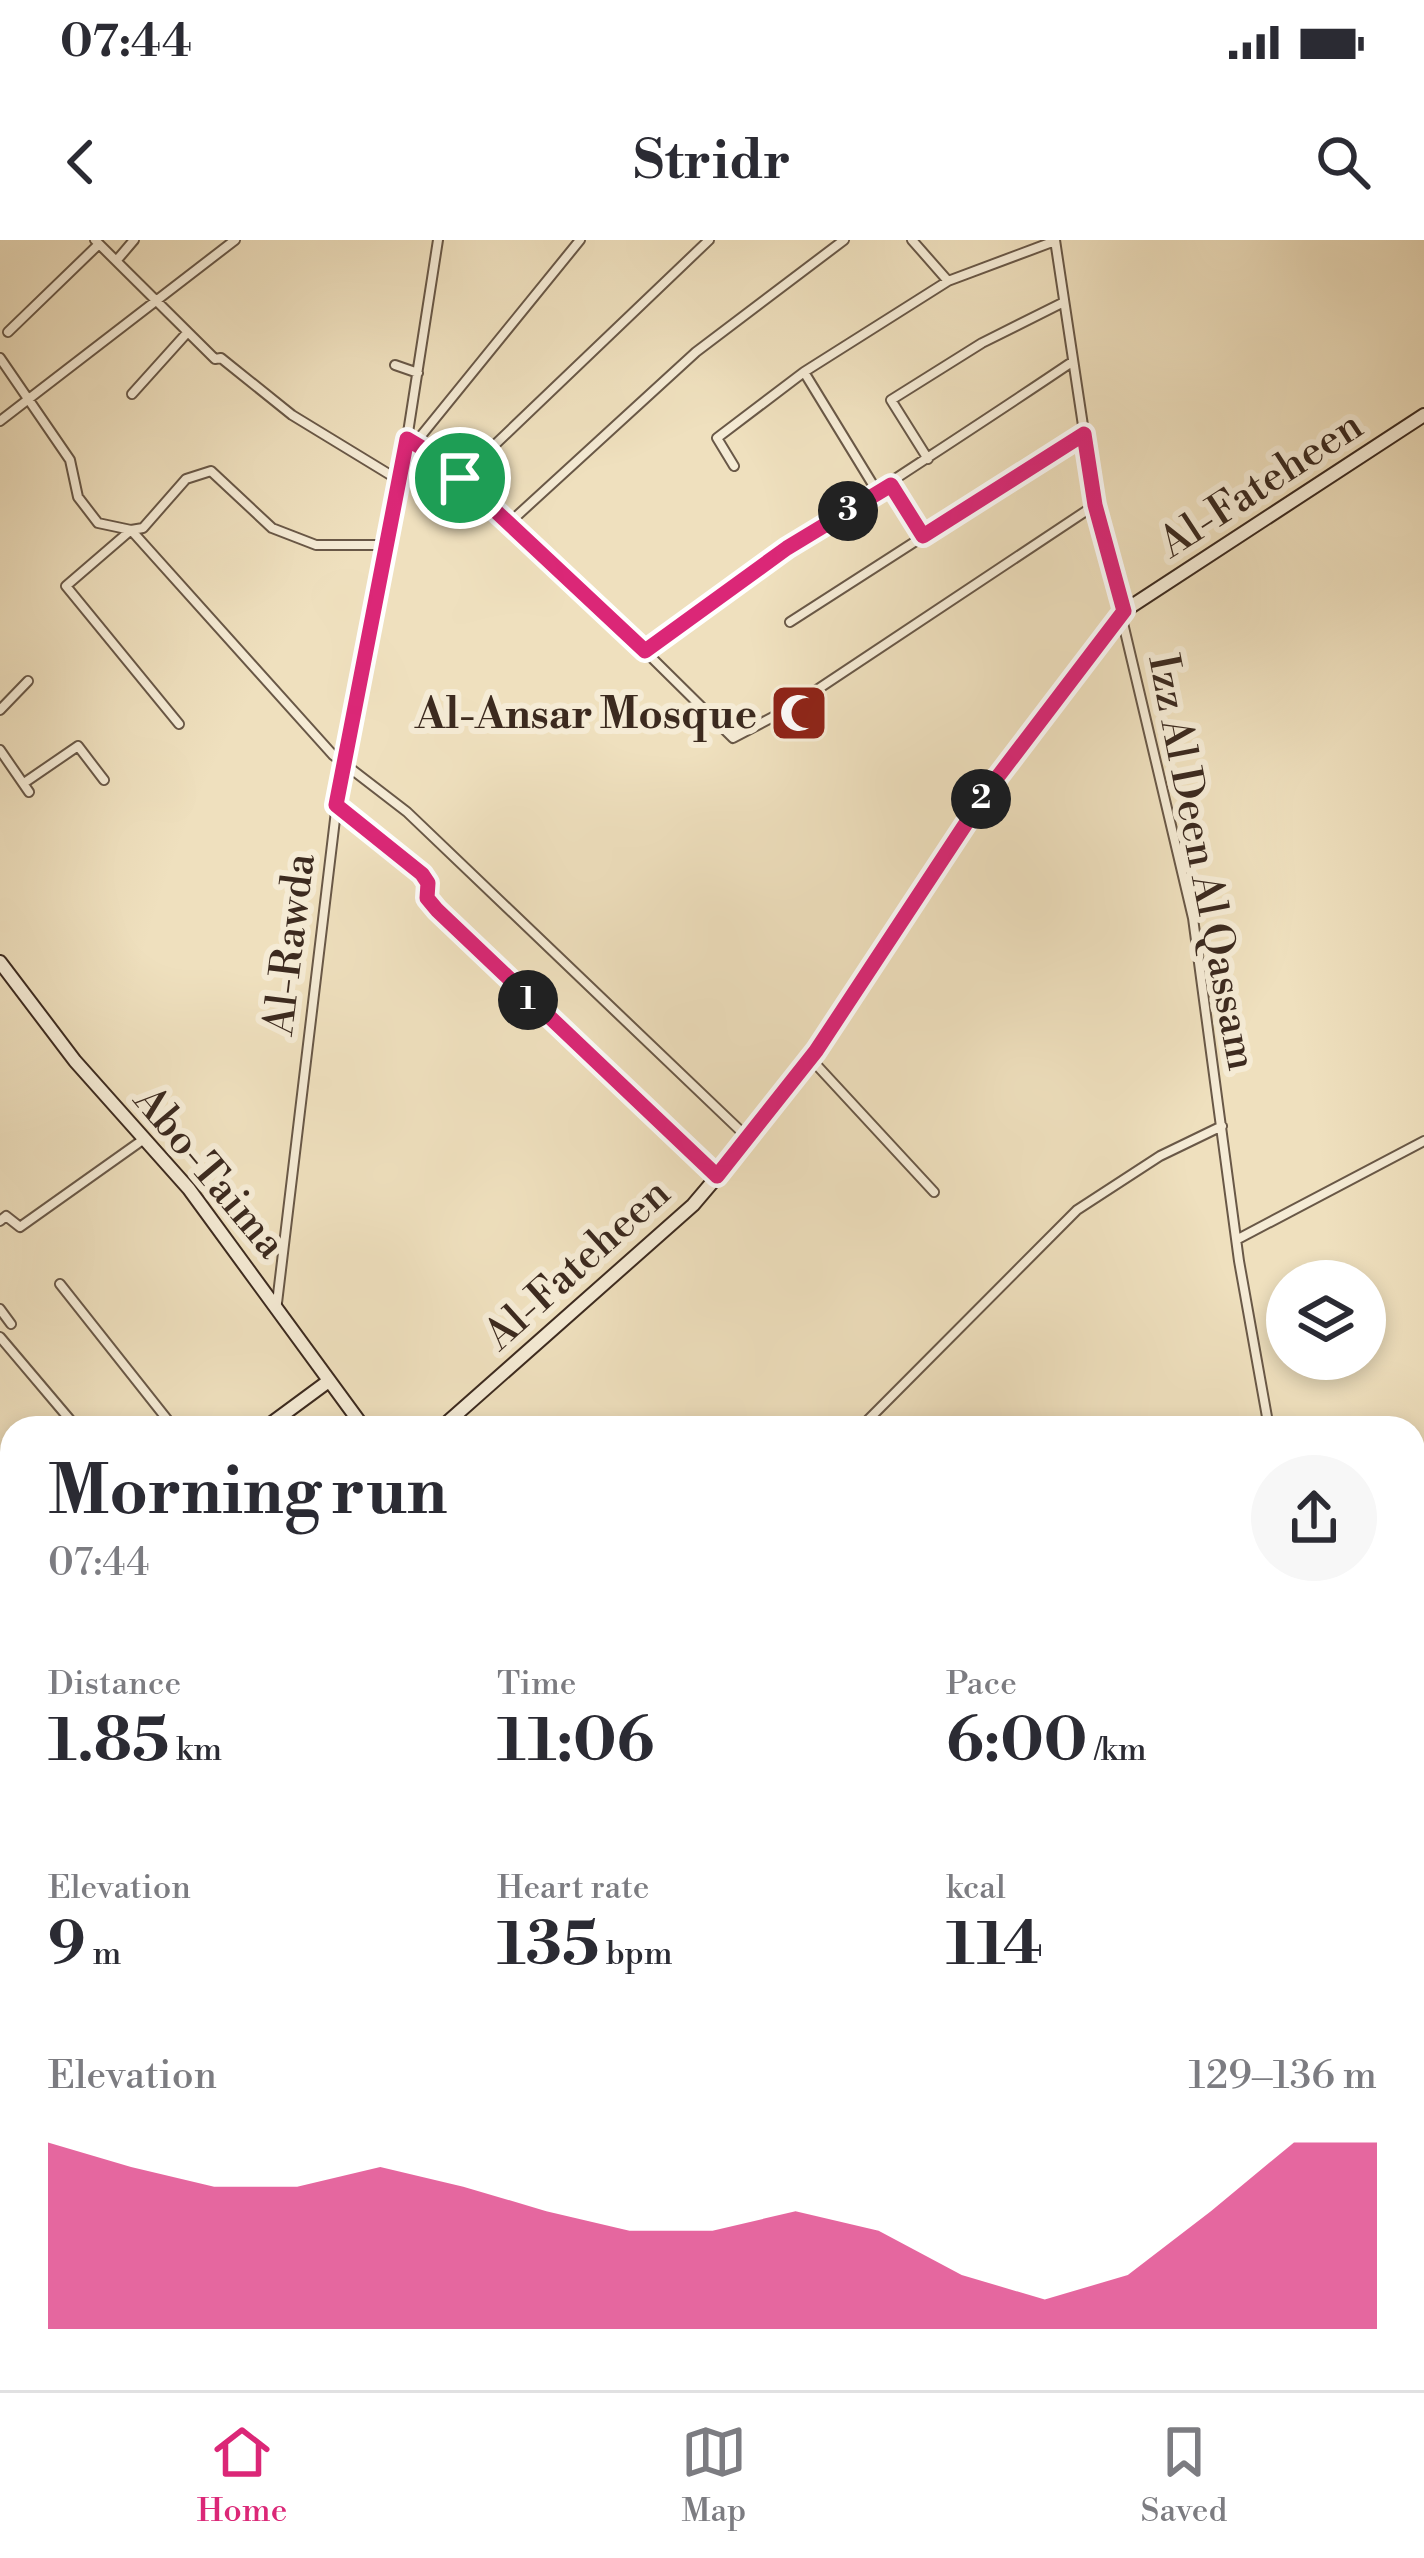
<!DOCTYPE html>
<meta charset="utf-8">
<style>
:root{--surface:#fff;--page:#f7f7f7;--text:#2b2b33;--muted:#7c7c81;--line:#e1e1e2;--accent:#db2777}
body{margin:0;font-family:"Libre Bodoni",serif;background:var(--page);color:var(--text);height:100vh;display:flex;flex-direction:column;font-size:45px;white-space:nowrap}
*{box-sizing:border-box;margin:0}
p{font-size:39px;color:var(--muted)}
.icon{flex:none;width:66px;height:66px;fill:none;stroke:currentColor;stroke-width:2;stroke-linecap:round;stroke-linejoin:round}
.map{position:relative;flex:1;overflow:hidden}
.panel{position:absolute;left:0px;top:1176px;width:1425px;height:975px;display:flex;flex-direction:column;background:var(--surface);border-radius:36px 36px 0 0;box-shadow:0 6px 18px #0003}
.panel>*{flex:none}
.controls{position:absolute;left:1266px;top:1020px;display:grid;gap:24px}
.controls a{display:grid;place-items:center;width:120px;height:120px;border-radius:50%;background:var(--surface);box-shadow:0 6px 18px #0003;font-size:60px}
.pin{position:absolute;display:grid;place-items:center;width:102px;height:102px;color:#fff;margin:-51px;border:6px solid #fff;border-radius:50%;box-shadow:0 3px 12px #0007}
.km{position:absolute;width:60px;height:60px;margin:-30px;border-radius:50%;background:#222;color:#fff;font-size:33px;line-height:60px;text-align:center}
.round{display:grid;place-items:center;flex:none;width:126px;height:126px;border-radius:63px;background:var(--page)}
.headline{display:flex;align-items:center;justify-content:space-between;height:204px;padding:0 48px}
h1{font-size:66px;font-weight:700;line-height:90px}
.stats{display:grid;grid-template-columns:repeat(3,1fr);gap:18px;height:204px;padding:12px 48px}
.stats div{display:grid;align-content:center}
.stats b{font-size:60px;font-weight:700}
.stats small{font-size:33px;font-weight:400}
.stats p{font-size:33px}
.chart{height:336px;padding:24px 48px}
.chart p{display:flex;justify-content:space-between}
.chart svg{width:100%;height:216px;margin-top:12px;fill:var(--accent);opacity:.7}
.status{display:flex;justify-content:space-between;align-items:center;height:84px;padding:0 60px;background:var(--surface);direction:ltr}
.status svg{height:33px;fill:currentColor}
header{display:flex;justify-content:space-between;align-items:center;height:156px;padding:0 48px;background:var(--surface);font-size:54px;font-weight:700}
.tab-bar{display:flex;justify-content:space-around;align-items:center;height:168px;border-top:3px solid var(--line);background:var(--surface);font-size:33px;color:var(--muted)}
.tab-bar a{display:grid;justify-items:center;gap:6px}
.tab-bar .active{color:var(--accent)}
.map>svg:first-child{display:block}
</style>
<div class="status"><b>07:44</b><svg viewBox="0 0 49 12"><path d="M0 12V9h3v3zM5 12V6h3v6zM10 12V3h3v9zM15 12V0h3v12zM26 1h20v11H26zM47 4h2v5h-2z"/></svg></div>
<header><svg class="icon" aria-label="back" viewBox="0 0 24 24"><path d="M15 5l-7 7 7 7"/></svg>Stridr<svg class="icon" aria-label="search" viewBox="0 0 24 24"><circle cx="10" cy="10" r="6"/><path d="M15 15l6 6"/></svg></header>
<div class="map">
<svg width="1424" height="2150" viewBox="0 0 1424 2150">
<rect width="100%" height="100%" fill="#efe0be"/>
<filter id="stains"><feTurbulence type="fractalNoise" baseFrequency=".00167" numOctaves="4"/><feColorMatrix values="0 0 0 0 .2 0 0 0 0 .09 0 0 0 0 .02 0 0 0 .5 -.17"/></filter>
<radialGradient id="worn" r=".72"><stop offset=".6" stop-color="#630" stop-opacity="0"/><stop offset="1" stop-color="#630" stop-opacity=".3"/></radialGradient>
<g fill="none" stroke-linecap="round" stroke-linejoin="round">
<defs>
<path id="street" d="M95,0L215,119L221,118L292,175L397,239
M912,0L948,41L1055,1
M1055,0L1095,265L1193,678L1239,1021L1269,1188
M117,20L134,0
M8,92L99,4
M0,118L70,220L78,257L98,283L131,290L333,515L407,572L748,898
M395,125L418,133
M804,132L878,253
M132,154L186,94
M0,181L235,0
M407,199L439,218L575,342L733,498L788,469L1095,265
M416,202L580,0
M928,219L891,160L982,103L1062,63
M734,226L717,198L804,132L948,41
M460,238L709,0
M891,245L923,296
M508,284L696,112L844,0
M790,382L1084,193
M645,411C782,309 927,220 1069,124
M0,470L28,441
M179,484L66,346L131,290L143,288L186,239L211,231L272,288L316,305H385
M0,510L29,552
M24,543L78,506L104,540
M336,565L422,634L427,658L437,670L717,936
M811,819L934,952
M0,981L6,976L20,987L144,899
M1238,999L1424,901
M60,1044L174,1188
M277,1063L342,521L407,199L438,0
M0,1069L11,1084
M0,1097L77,1188
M860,1188L1077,970L1160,916L1222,886
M1413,1290L1424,1286
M0,1813L12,1827
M1413,1860L1424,1901
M1413,1941L1424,1934
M287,2139L296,2150
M1021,2150L1027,2139
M1119,2150L1124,2139"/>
<path id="secondary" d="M0,722L75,821L189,949L364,1188
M265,1188L326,1143
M441,1188L693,965L749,899L816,811L990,547L1124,371L1424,175
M0,1395L12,1383
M1223,2139L1236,2150"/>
</defs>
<use href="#street" stroke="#695847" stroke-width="12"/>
<use href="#secondary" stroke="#3c2a1f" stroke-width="16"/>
<use href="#street" stroke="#f5ebd5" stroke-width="8"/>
<use href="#secondary" stroke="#f5ebd5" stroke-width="12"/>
</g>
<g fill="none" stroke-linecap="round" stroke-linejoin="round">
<defs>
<path id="route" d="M1084,194L1095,265L1124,371L990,547L816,811L717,936L437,670L427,658L428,643L422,634L336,565L407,199L439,218L645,411L787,308L891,245L923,296Z"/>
</defs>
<use href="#route" stroke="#fff" stroke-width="24"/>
<use href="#route" stroke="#db2777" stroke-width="15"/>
</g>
<defs>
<symbol id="mosque-square" viewBox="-11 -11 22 22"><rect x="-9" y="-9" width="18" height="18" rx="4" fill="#8f2418" stroke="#f5ebd5"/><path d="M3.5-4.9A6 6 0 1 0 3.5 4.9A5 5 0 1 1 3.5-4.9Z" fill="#fff"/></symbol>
</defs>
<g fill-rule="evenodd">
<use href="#mosque-square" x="766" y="440" width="66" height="66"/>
</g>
<g text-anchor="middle" stroke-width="12" stroke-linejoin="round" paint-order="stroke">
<g font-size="42" fill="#3c2a1f" stroke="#f5ebd5">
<text transform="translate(1260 243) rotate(-33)" y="15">Al-Fateheen</text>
<text transform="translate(1204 622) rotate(79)" y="15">Izz Al Deen Al Qassam</text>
<text transform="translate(288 704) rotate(-83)" y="15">Al-Rawda</text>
<text transform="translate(211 931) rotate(50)" y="15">Abo-Taima</text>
<text transform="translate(576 1023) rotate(-42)" y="15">Al-Fateheen</text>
</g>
<g font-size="42" font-weight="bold" fill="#3c2a1f" stroke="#f5ebd5" text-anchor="end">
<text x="757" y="488">Al-Ansar Mosque</text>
</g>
</g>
<rect width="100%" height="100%" filter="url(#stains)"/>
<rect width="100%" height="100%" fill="url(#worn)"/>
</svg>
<div class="controls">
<a><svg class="icon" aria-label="layers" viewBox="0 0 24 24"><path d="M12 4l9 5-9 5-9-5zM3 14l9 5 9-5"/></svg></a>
</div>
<div class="pin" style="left:460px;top:238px;background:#1e9e55"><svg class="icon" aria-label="arrive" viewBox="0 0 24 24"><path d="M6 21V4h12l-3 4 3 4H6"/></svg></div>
<b class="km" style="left:528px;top:760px">1</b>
<b class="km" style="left:981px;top:559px">2</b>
<b class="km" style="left:848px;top:271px">3</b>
<section class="panel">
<div class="headline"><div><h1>Morning run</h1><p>07:44</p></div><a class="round"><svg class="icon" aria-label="share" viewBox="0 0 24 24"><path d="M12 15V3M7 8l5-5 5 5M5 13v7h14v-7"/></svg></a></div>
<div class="stats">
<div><p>Distance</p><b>1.85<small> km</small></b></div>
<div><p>Time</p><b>11:06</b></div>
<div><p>Pace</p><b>6:00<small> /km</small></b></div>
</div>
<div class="stats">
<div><p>Elevation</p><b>9<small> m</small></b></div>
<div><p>Heart rate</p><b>135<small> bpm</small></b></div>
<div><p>kcal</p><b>114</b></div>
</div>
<div class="chart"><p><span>Elevation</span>129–136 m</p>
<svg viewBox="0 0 160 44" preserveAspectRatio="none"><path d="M0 44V6L10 11L20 15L30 15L40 11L50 15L60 20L70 24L80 24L90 20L100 24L110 33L120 38L130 33L140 20L150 6L160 6V44z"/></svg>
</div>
</section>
</div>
<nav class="tab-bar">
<a class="active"><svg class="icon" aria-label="home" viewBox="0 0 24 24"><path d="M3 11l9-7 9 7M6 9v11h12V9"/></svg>Home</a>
<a><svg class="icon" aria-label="map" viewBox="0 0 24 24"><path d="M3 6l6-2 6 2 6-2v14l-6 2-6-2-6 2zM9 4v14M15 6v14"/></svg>Map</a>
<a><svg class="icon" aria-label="saved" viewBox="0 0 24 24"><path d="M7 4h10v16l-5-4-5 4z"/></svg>Saved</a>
</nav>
